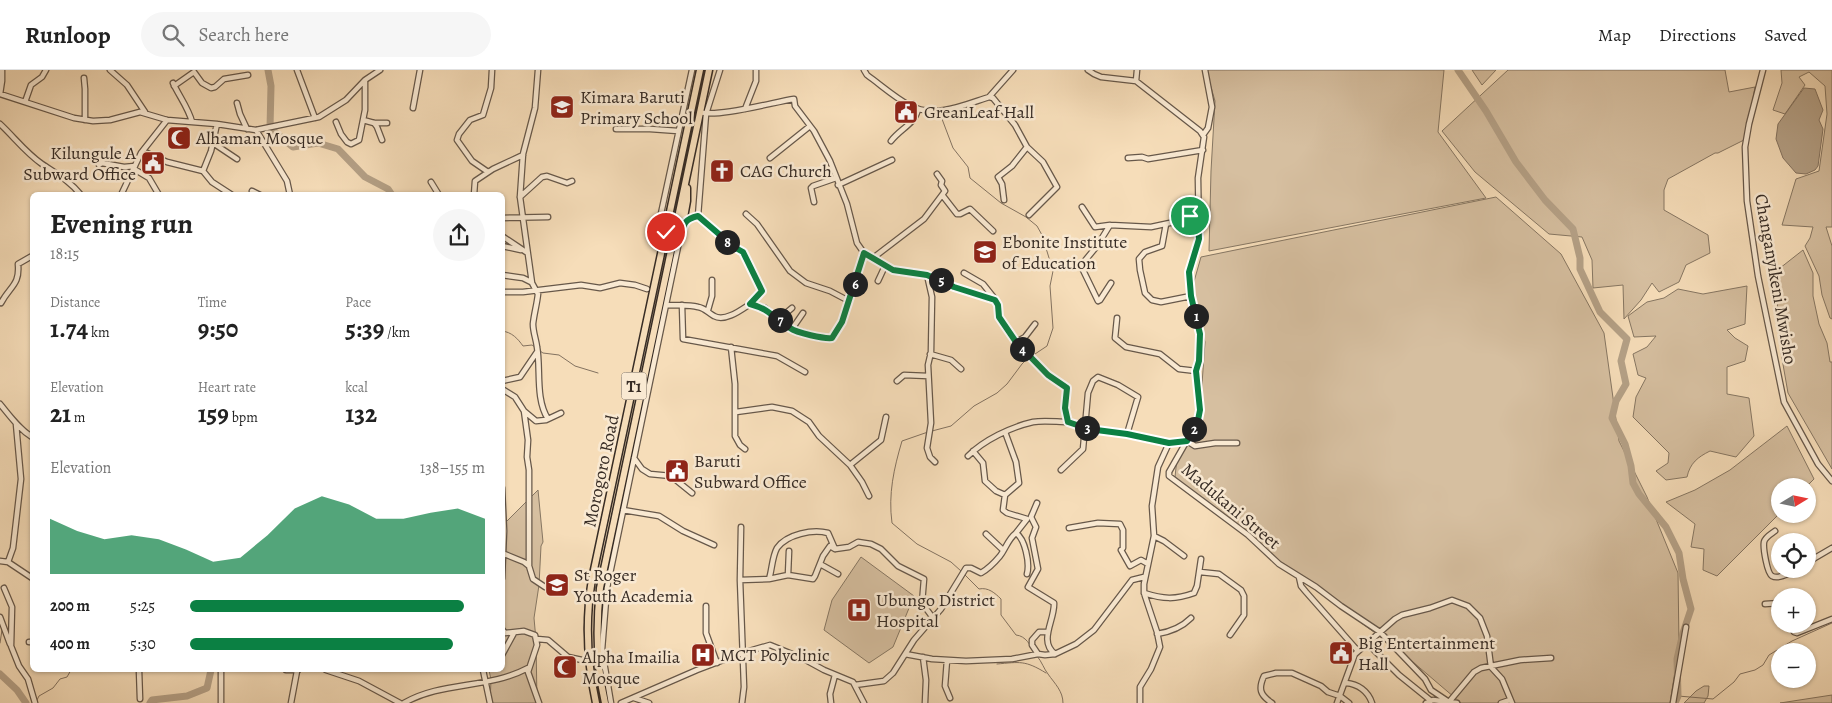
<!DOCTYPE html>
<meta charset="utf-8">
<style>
:root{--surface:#fff;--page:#f6f6f6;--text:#222;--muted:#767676;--line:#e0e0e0;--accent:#0b8043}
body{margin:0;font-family:Alegreya,serif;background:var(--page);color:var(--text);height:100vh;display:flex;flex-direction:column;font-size:19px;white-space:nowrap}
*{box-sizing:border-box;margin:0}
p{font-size:16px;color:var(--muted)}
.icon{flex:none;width:28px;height:28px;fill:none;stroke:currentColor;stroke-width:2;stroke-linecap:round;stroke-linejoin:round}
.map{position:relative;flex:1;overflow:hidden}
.details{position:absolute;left:30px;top:122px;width:475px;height:480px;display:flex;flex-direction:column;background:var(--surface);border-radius:8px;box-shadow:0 1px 4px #0004}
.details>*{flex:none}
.needle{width:32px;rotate:80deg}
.buttons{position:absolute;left:1771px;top:408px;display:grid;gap:10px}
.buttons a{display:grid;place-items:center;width:45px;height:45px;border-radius:50%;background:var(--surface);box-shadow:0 1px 4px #0004;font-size:25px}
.pin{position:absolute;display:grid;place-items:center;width:42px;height:42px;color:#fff;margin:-21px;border:2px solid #fff;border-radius:50%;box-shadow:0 1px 5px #0007}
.km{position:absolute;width:25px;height:25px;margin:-12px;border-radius:50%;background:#222;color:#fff;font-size:14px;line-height:25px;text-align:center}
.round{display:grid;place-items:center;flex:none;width:52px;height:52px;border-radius:26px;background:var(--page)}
.head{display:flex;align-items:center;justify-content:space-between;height:85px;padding:0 20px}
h1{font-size:28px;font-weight:600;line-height:38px}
.stats{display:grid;grid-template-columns:repeat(3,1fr);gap:8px;height:85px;padding:5px 20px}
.stats div{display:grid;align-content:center}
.stats b{font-size:25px;font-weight:600}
.stats small{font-size:14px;font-weight:400}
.stats p{font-size:14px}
.chart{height:140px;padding:10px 20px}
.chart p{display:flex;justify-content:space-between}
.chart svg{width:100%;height:90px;margin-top:5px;fill:var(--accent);opacity:.7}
ul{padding:0 20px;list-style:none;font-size:16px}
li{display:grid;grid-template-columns:80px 60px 1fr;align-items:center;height:38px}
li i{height:12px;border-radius:6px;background:var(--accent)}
header{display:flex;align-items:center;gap:30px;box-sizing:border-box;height:70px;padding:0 25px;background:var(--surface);border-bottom:1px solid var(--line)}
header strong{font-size:24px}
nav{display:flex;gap:28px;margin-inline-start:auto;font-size:18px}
.search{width:350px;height:45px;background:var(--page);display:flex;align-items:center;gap:12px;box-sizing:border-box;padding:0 18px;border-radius:28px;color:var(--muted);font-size:19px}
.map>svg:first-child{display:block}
</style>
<header>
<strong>Runloop</strong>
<div class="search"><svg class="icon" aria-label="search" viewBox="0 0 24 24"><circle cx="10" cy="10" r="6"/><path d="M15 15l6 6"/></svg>Search here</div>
<nav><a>Map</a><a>Directions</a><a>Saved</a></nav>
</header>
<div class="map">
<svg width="1832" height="633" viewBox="0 0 1832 633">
<rect width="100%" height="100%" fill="#f6ddb9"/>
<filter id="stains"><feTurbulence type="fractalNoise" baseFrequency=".004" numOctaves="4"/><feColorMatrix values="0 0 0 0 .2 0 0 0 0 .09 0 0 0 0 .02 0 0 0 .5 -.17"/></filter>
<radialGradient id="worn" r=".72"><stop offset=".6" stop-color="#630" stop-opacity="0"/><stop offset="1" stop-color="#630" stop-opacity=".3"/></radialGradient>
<path fill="#d6bfa0" stroke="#867662" d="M1206,0H1444L1438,62L1486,128L1209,181L1211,101L1215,31Z
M1472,0H1496L1482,15Z
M1508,0H1725L1729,22L1755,17L1746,69L1718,83H1715L1668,109L1664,120V140L1708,165L1710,183L1686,195L1679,212L1659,222L1652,213L1641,230L1624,249L1623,215L1593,218L1592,190L1582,167L1549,164L1475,102L1442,61Z
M1781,0H1832V157H1826L1832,176V249L1830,248L1822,225L1819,206L1805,176L1810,168L1813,157L1782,155L1796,109L1819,101L1827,44L1825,16L1809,2L1799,7L1805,15L1785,44L1773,40L1782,13Z
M1496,127L1561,184L1604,263L1619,371L1647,427L1678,503L1679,576L1670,633H1461L1400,581L1301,509L1175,407L1177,388L1199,356L1205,272L1191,222L1201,187Z
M1803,180L1813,203V226L1819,254L1827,273L1830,292H1832V399L1788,323L1781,283L1775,202Z
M1747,216L1745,254L1727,260L1735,268L1748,276L1745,291L1727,297V324L1749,328L1754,366L1736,387L1710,381C1698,387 1690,393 1687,407L1666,410L1656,401L1668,393L1669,383L1633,347L1636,327L1646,308L1638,305L1633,284L1647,277L1656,266L1634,267L1628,246L1647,232L1664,228L1678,219L1703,224Z
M1787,356L1814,409L1807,416H1780V443L1717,506L1703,500L1704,479L1691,477L1695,454L1666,432L1695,420L1730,400Z
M538,420L543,472L541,476L539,515L534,548L536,570L537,633H490L491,610L489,600H502L503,455Z
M861,487L914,526L893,577L869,593L824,560L832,530Z
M1704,616H1709L1708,626L1704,633H1684L1696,621Z
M1832,625V633H1780Z"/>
<path fill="#b5a187" stroke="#837260" d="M1804,18L1815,19L1823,40L1819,50L1823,59L1818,96L1815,100L1806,104L1796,103L1783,88L1776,69L1778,54Z"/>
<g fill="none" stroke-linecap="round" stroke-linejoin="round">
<path stroke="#837260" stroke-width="1" d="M942,49L953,78L968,97L970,108L1001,133L1026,147L1037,156L1042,165L1053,201L1050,216L1053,258L1047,276L1032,286
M502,261C512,262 518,269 523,276L532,275L535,277
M540,281L543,283L559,285L575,296L598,303
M932,361L951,356L974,336L997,323L1007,314L1022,294L1028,288
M928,362L902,371C894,398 888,424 892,453L917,474L951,492L961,501
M964,504L979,519C988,517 995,523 1001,529V545L1016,565C1026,566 1030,575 1035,583
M585,547L584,558L586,593
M0,573L2,560
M1037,586C1042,592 1044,599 1048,604C1055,614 1063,621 1063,633
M602,594L608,627
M997,594C1020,592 1025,590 1046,603
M589,609L591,625
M1678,626L1713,629L1734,612L1740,604L1755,600L1763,595L1769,585L1792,571L1832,553
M36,632L39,626L53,618L60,609L67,607L71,600"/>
<path stroke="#b5a187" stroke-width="7" d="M268,0L271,16L270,58L293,77L318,73L338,79L365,107L388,119L392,125
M1458,0L1486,41L1516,92L1545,130L1573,159L1580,188V199L1600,242L1627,269L1621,291L1626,314L1616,331L1612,348L1625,374L1631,396L1633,413L1639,424L1666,457L1679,483L1683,509L1691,539L1683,563L1677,589L1678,626L1675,633
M0,604L17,620L26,633
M150,633L152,630L187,626L207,618L211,600"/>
<defs>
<path id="minor" d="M110,0L127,15L145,42
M297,0L315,48
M538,0L535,38L523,84L520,127L532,213L538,224C537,234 534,244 533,254C533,262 536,269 537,277C541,298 535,329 548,349
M864,0L867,5C881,15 894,27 909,35C934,49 964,35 989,27L993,28L1015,55L1027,77L1043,92L1057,117L1029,145
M1088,0L1094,4L1101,7L1136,11L1200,61L1204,67L1198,108L1199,169L1189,202L1191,226L1200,261L1199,291L1196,301L1200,340L1193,360L1169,402V406L1248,465L1279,494L1316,517L1341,536L1380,562L1425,609L1431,620L1449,632
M1763,0L1749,54L1745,77L1747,131L1758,206L1784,332L1818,394L1832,411
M84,8L85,19V50
M1136,11L1137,0
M173,13C179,26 189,39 192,52
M174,16L194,2L202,13L211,18L215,17L224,9L248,5
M0,24L74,48L93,51L110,50L140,42L167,50L217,54L256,60L319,47L346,30L365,10L380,0
M0,24L2,11V0
M989,27L1013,0
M25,32L31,15L42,7L46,0
M237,33L240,44L247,59
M413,38L420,0
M745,39L756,11V0
M700,42C716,48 774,32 794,29L795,36L814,61L830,91L847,134L857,173L864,183L893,200L927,205L954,217L995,230L998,235L999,247L1016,272L1048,305L1067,317L1065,339L1068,352L1089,359L1127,364L1169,373L1187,371L1195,376L1215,373H1237
M363,50L374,53H387
M336,52L341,64L347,72L351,74L359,70L365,40V11
M374,53L377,57L382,70
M0,54C14,67 26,83 42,94C57,104 70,111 81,125
M616,59H650L678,61
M256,60L287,111L290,125
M1203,65L1208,58L1212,37L1205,0
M891,71C900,59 915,54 918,39
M213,73L237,89
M141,83H147L167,92L203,101L212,112L232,125
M770,88L810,56
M1128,88L1142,87L1148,89L1203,80
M99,95L102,93L124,97L135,96
M134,99L149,108L159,125
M203,101L211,81L217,54
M488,102L472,91L457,70L459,64L470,50L483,45L491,18L492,0
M431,112L439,125
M838,115L892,90
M252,121L260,125
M121,125L141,83L167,50
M474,125L475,111L493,99L523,85
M943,126L957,144H960L970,139L993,161
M520,127L542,107L547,106L567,113L572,111
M1004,130L1002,114L998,107L1012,96L1027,77
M814,132L811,118L813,116L836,108
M1082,137L1095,157L1110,155
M746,144L757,154L790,201L806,213L830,221L849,231
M698,146L706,44L720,0
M502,148L548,147
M1166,154L1162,176L1145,182L1139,189L1140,200L1145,223L1152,230L1161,232L1191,226
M677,164L657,162L692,0
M502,166L526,182
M502,176L521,180
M873,188L924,149L945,121L941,115L942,111L937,104
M964,203L983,214L995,229
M502,205L523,208L531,212
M927,205L932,227L931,282L928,295L931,353L927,378L930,387L935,392
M878,211L885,196
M1111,213L1100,230L1098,231L1082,198L1083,193L1097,176L1110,155L1151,157L1179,151L1198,142
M502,222H523L581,215L600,218L620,213L635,215L647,219
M1,233C10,216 20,215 18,194L32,186
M666,235C677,236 687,234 698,237C705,238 708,243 714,246C725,252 741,240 750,234L765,238L792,259L803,243
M682,235L683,269L777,286L805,302
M708,240L712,226V210
M1117,248L1115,268L1126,277L1160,284L1179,299L1196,301
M779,249L792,238
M792,259L824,268H832L842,252L864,183
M1016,272L1025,267L1035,254
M731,277L735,314V366L740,375L745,379
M930,284L951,290L961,299
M502,311L520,307L537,282
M897,311L904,305L928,306
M502,319L515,327L524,341L536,351L546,350L561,343
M0,334C10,346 19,359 32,367
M524,341L528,370L527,387L529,400V496
M736,342L772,337L792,341L809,352L819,366L850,395
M973,381L983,393L985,411L996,421L1005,425L1019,413L1016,392L1005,362
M968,386C984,370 1011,357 1033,352C1044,350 1057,352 1068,352
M634,388L642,399L650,404L671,406L692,423
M1061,400L1083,379L1088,323L1093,311L1098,307L1118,315L1138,327L1127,364
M502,418L504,461L502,508
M1005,425L1003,440L1007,443L1027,449L1016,463
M869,426L862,412L850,395L881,370L886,347
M1037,433L1031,447L1036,457L1032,468L1038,499L1028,517L1054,533C1055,550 1038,571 1055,584
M623,440L659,446L683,461L714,475
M741,457L740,510L744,617L742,633
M1069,458L1098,453L1120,454L1123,460V478L1121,480L1130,496L1141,490L1148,494
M1775,461C1771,464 1765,467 1764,472C1763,478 1767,503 1772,506C1779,510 1791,502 1797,499
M986,464L1003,480
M1154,466L1164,471L1184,486
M502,483L524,492L529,496L533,509L545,517
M0,491L8,492L32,508
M8,492L13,478L21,409L16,354
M1808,492L1832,478
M820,494L838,504
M1200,502L1219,504L1241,520L1244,526V545L1230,565
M788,505L813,509L815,506L823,486L830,476L835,479
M1299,507L1301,516L1306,522L1358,581
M769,509L788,505L789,481
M740,510L769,509C772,500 772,487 777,478C787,464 813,459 828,463L835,479L849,477L858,472L871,474L881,479L898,496L924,509L922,533L933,548
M4,518L12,537L11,576L19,596L28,609L35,633
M1144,523C1163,529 1175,530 1194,523L1197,516L1201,489
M1765,534L1780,533
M706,536V563L717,593
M0,547L10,574
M1790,554L1794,562L1797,563L1832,549
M502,559L505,563L524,561L535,565L537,575L528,602L539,633
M1157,564C1170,562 1182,557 1191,548
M537,569L548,570L568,587L582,590
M29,572H32
M1368,574L1399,605L1430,630
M905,584L932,589L966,591L1012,589L1038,584L1045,585L1055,584L1076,574L1094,560L1132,510L1144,507
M1038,584L1032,575V570L1039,562H1047
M502,585L514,563
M923,587L926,610L925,633
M947,590L945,616L950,628
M139,600L140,629
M221,600V633
M286,600H298
M326,600L359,611L400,633
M483,600L490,633
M1346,613C1358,614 1368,621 1372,633
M855,615L884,611L893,603L914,570L941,539L966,498H971L981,503C988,499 995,492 1000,486C1006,478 1008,469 1016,463C1025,469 1030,493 1027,504
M634,628L649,633
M1449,632L1474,602L1481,598L1520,590L1551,588
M291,633L297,601
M404,633C442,611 489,619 528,598
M611,633L602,580L607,518L683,153L689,148L698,146L734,177L743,182L762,221L750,234
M621,633L697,600L742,583L770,575L802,588L824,600L853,612L864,633
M831,633L830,624L835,605
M1140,633V617L1151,599L1160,577L1157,562L1144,523V514L1154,466L1152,436L1158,397L1169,373
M1272,633C1260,625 1258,619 1264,606L1276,603H1292L1321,616L1328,622L1340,626L1349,633
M1337,633L1355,584L1395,549L1402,545L1430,538L1452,530L1468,536L1480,548L1487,566L1491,597L1502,609L1512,633
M1426,633L1433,630L1457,633
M1501,633L1510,630
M1673,633L1686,557"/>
<path id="highway" d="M683,153L687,131V118
M596,633C587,592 585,551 592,509L700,0
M605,633C596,594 596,557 600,518L709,0"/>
</defs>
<use href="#minor" stroke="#67584a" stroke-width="7"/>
<use href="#highway" stroke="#372c25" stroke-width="9"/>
<use href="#minor" stroke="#f9e9d2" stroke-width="4.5"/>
<use href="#highway" stroke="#f6ddb9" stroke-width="6"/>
</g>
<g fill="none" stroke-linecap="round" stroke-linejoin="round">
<defs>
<path id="route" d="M666,162L681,165C684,153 685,149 698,146L734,177L743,182L762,221L750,234C772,240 773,248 790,258C797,263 824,269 832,268L842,252L864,183L893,200L927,205L954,217L995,230L998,235L999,247L1016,272L1048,305L1067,318L1065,338L1068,352L1089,359L1127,364L1169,373L1187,371L1198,350L1200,340L1196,301L1199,291L1200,264L1191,226L1189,202L1199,169L1198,142L1190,146"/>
</defs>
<use href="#route" stroke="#fff" stroke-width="10"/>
<use href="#route" stroke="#0b8043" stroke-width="6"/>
</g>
<defs>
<symbol id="school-square" viewBox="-11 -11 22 22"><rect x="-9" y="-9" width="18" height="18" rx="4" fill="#8f2418" stroke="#f9e9d2"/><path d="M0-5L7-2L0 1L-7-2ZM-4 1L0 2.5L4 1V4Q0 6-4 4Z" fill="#fff"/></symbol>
<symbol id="civic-square" viewBox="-11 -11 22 22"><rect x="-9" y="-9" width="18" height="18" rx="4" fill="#8f2418" stroke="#f9e9d2"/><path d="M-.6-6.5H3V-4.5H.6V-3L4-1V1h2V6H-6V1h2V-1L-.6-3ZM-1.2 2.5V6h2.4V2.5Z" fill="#fff"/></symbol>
<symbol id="mosque-square" viewBox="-11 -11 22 22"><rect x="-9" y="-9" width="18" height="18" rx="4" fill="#8f2418" stroke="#f9e9d2"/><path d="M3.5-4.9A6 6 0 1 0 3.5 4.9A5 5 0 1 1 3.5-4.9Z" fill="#fff"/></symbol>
<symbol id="church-square" viewBox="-11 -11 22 22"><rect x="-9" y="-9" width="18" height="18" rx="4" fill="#8f2418" stroke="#f9e9d2"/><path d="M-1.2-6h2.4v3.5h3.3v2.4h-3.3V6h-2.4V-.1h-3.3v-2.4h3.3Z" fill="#fff"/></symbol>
<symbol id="university-square" viewBox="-11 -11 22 22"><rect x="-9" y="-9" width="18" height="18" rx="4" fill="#8f2418" stroke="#f9e9d2"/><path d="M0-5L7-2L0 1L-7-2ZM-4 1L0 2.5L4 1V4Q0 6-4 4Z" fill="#fff"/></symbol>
<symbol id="hospital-square" viewBox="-11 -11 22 22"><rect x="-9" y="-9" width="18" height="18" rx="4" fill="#8f2418" stroke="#f9e9d2"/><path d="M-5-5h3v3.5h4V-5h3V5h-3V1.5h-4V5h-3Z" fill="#fff"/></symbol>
</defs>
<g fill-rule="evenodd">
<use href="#school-square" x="548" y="23" width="28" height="28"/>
<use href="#civic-square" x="892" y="28" width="28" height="28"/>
<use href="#mosque-square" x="165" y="54" width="28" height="28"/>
<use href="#civic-square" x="139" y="79" width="28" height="28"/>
<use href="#church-square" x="708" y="87" width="28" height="28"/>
<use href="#university-square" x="971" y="168" width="28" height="28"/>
<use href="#civic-square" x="663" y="387" width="28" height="28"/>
<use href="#school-square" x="543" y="501" width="28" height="28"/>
<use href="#hospital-square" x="845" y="526" width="28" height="28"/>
<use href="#civic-square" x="1327" y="569" width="28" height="28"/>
<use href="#hospital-square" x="689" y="571" width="28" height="28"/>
<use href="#mosque-square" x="551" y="583" width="28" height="28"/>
</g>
<g text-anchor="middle" stroke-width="5" stroke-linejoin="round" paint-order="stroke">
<rect fill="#f9e9d2" stroke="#716559" stroke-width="1" x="621.5" y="302.5" width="25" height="27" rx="4"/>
<g font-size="16" font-weight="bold" fill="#372c25">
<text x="634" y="322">T1</text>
</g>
<g font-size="18" fill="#372c25" stroke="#f9e9d2" text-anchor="start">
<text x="580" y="33">Kimara Baruti<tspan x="580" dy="21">Primary School</tspan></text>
<text x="924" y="48">GreanLeaf Hall</text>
<text x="196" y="74">Alhaman Mosque</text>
<text x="136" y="89" text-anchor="end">Kilungule A<tspan x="136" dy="21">Subward Office</tspan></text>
<text x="740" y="107">CAG Church</text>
<text x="1002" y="178">Ebonite Institute<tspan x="1002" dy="21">of Education</tspan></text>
<text x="694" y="397">Baruti<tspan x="694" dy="21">Subward Office</tspan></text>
<text x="574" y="511">St Roger<tspan x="574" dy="21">Youth Academia</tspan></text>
<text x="876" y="536">Ubungo District<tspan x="876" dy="21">Hospital</tspan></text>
<text x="1358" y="579">Big Entertainment<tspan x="1358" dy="21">Hall</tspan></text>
<text x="720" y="591">MCT Polyclinic</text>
<text x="582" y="593">Alpha Imailia<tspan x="582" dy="21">Mosque</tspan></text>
</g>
<g font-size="18" fill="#372c25" stroke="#f9e9d2">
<text transform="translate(1776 209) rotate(80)" y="6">Changanyikeni Mwisho</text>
<text transform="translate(601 401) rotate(-78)" y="6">Morogoro Road</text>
<text transform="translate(1231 436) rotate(40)" y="6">Madukani Street</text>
</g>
</g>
<rect width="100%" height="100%" filter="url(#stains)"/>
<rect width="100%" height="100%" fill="url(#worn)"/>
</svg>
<div class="buttons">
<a><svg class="needle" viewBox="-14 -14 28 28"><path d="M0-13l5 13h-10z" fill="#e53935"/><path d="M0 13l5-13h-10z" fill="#767676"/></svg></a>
<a><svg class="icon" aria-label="locate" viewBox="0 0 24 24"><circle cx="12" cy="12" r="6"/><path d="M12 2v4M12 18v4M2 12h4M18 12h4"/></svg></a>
<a>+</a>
<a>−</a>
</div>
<div class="pin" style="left:1190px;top:146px;background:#1e9e55"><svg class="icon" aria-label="arrive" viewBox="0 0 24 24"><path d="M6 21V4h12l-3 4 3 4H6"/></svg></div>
<div class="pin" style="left:666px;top:162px;background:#d93025"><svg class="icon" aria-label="check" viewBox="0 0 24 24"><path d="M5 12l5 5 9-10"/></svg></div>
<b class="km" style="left:1196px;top:246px">1</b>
<b class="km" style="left:1194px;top:359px">2</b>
<b class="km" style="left:1087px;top:358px">3</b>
<b class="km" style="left:1022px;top:279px">4</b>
<b class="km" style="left:941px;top:210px">5</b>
<b class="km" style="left:855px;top:214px">6</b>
<b class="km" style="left:780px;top:250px">7</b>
<b class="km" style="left:727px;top:172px">8</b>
<section class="details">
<div class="head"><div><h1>Evening run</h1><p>18:15</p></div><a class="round"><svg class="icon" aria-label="share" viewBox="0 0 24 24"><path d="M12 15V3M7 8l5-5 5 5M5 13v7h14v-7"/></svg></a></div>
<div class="stats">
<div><p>Distance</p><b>1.74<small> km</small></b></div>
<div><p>Time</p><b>9:50</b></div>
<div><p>Pace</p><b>5:39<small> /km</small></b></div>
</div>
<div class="stats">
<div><p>Elevation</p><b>21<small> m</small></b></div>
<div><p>Heart rate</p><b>159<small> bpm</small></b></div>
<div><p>kcal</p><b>132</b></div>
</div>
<div class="chart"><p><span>Elevation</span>138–155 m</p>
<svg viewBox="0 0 160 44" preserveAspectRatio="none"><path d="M0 44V17L10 23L20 27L30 25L40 27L50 32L60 38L70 36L80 25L90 12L100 6L110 10L120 17L130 17L140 14L150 12L160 17V44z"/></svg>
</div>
<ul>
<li><b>200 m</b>5:25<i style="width:93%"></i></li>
<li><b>400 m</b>5:30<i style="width:89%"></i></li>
</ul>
</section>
</div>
